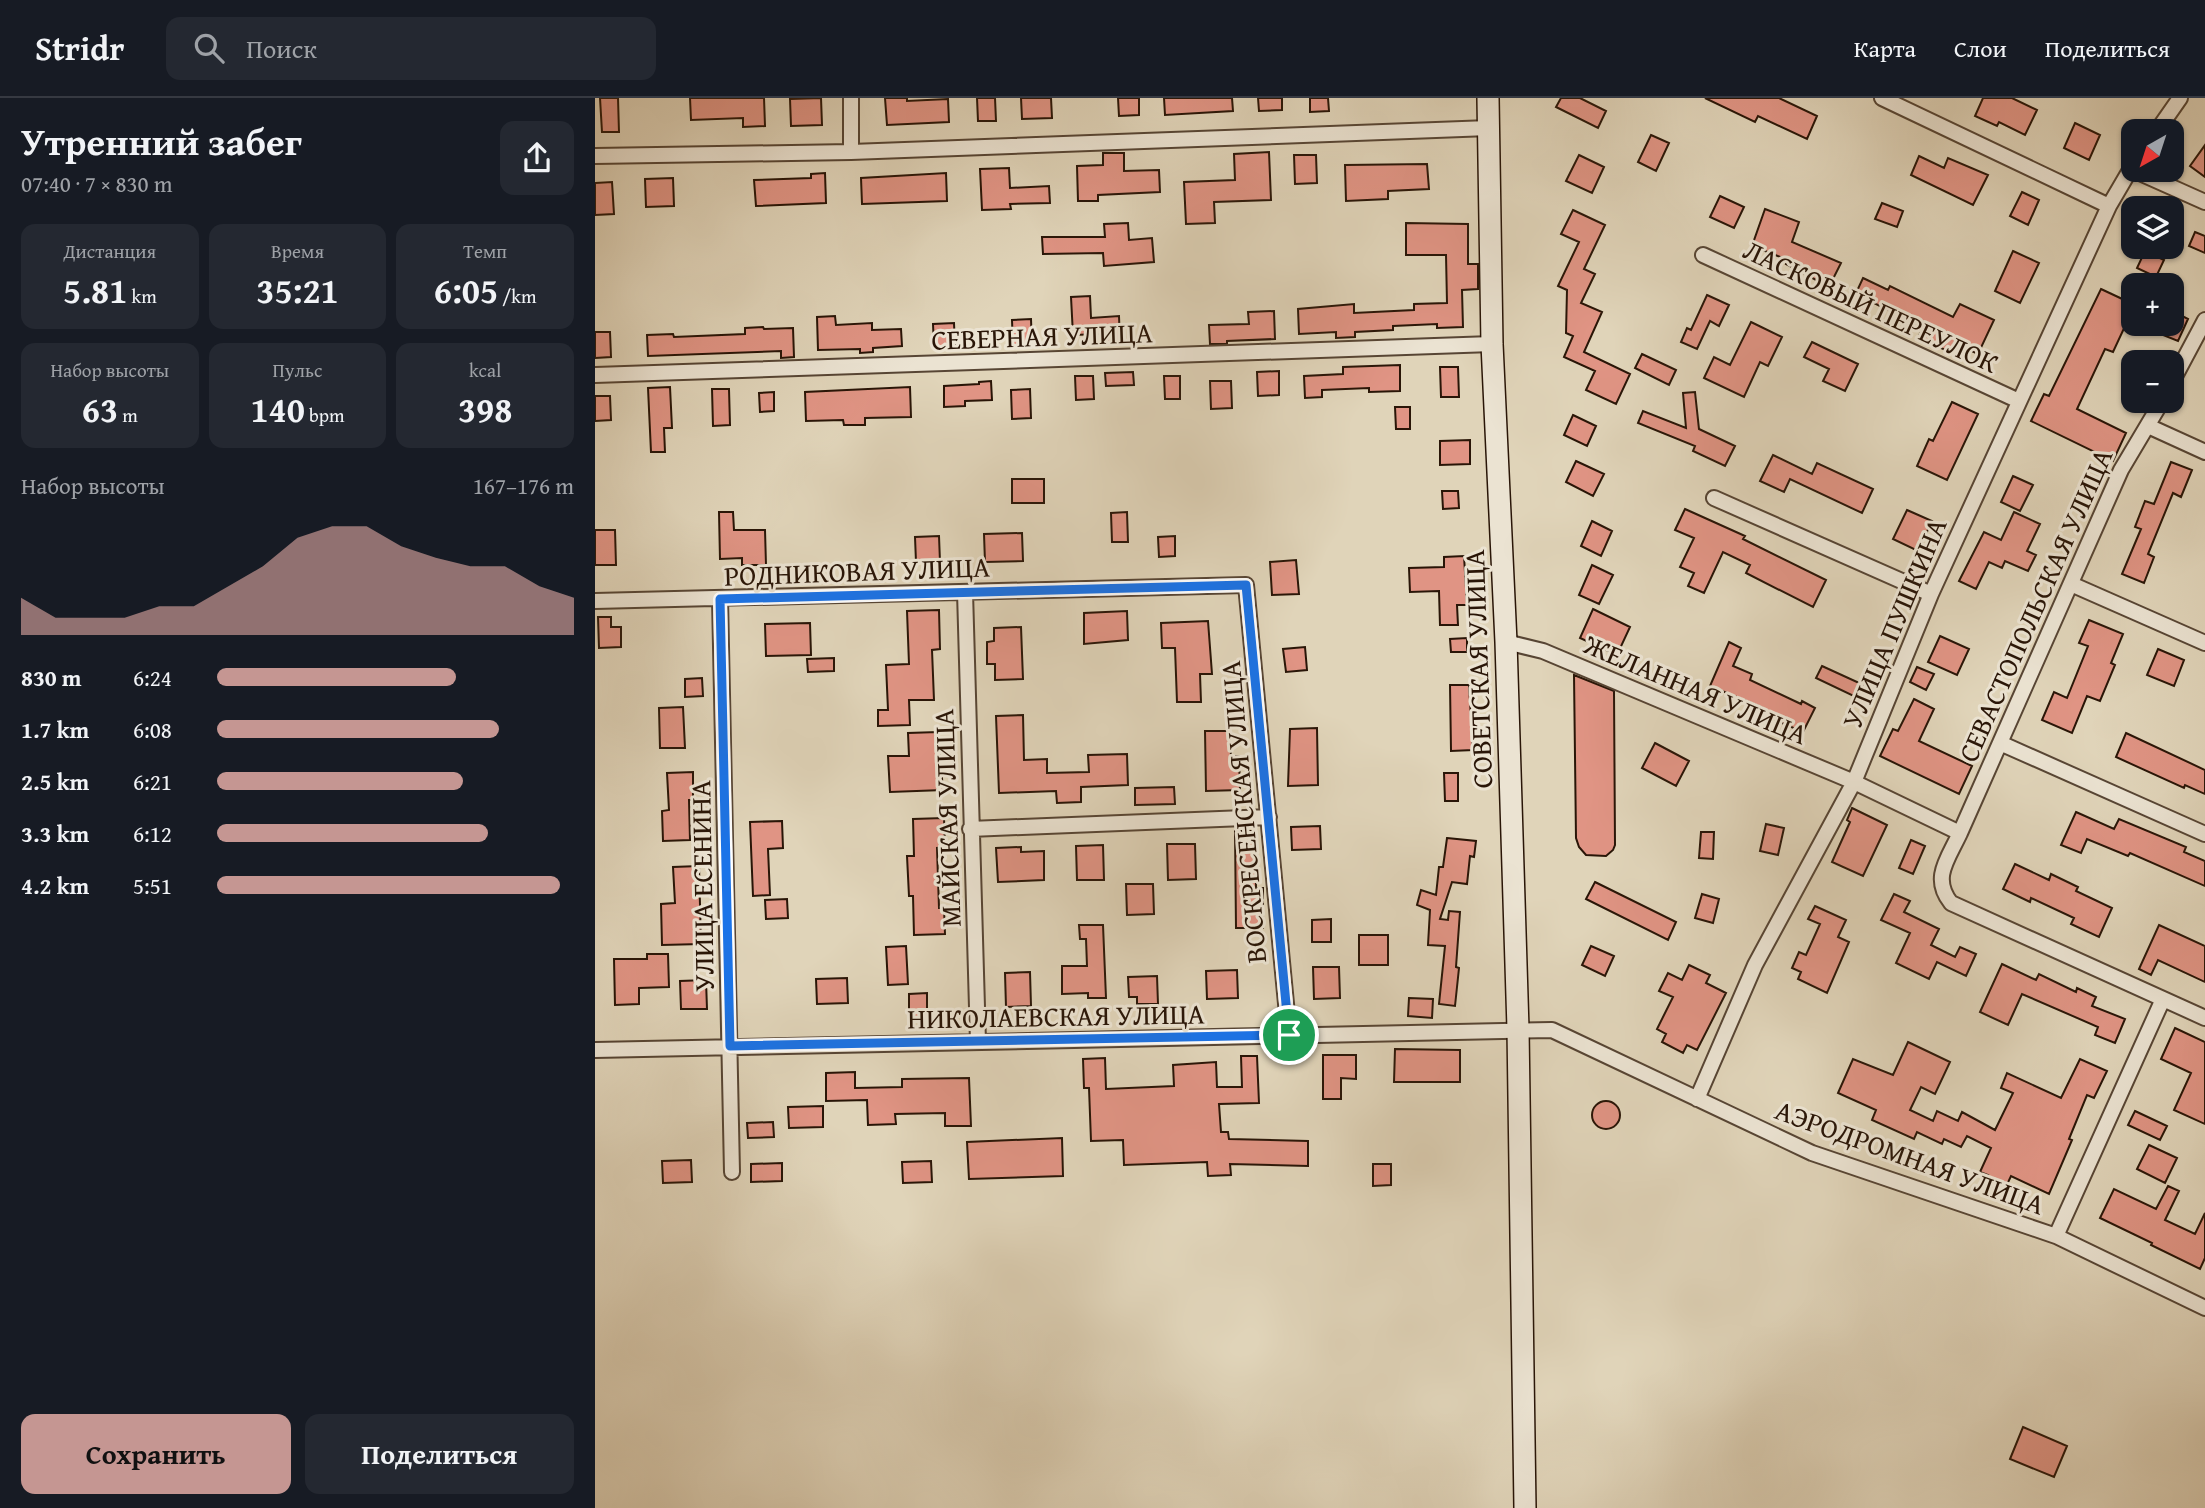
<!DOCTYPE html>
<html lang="ru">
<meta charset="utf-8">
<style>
:root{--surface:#171b24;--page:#242831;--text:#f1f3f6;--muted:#9ea1a6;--line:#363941;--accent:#c59692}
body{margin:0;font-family:"Gentium Book Plus",serif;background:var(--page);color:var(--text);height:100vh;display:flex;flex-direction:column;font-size:26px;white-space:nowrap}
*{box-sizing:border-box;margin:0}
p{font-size:23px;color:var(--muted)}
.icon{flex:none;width:38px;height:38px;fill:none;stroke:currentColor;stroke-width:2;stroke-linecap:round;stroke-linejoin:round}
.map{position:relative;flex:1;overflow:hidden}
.panel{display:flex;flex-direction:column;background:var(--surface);width:595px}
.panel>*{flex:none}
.needle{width:46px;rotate:219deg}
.fabs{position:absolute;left:1526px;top:21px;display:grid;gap:14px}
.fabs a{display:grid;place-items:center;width:63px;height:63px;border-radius:14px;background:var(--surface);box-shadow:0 2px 5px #0004;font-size:35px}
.pin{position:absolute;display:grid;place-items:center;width:60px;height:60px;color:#fff;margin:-30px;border:4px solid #fff;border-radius:50%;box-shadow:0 2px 7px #0007}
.round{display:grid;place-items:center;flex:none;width:74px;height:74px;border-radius:14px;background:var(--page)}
.head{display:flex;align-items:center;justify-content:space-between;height:119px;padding:0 21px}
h1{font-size:38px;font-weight:600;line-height:52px}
.figures{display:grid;grid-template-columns:repeat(3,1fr);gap:10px;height:119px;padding:7px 21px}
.figures div{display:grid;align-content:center;border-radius:14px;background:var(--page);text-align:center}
.figures b{font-size:35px;font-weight:600}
.figures small{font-size:19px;font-weight:400}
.figures p{font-size:19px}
.chart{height:196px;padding:14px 21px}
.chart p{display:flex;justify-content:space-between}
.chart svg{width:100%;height:126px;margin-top:7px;fill:var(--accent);opacity:.7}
.action{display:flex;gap:14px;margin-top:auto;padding:14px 21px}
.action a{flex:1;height:80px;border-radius:14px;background:var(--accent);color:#111;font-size:28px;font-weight:600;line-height:80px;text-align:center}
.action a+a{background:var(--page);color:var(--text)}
ul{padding:0 21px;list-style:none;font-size:23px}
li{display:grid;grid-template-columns:112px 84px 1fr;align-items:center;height:52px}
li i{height:18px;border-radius:9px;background:var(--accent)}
header{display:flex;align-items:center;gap:42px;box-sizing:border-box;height:98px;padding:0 35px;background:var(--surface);border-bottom:2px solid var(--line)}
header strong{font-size:33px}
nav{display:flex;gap:38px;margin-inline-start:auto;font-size:24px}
.search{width:490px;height:63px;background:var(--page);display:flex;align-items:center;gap:18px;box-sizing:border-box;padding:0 24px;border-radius:14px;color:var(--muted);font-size:26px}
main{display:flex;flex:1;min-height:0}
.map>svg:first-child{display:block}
</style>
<header>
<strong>Stridr</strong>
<div class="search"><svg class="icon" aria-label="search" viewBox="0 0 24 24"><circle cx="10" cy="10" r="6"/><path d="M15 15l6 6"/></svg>Поиск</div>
<nav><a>Карта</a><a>Слои</a><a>Поделиться</a></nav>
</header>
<main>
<section class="panel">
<div class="head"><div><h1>Утренний забег</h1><p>07:40 · 7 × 830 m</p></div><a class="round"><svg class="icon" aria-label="share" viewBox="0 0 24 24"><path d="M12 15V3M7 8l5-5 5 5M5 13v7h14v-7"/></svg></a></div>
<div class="figures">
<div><p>Дистанция</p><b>5.81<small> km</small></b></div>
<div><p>Время</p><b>35:21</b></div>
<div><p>Темп</p><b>6:05<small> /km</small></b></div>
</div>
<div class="figures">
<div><p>Набор высоты</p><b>63<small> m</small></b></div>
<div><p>Пульс</p><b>140<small> bpm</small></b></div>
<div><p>kcal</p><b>398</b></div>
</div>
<div class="chart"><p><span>Набор высоты</span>167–176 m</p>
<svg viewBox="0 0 160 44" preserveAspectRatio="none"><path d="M0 44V31L10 38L20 38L30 38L40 34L50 34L60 27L70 20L80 10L90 6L100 6L110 13L120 17L130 20L140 20L150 27L160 31V44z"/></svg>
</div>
<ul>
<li><b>830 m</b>6:24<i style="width:67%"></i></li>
<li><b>1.7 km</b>6:08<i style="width:79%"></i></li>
<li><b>2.5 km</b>6:21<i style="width:69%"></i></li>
<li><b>3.3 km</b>6:12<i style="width:76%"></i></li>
<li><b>4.2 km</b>5:51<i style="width:96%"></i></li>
</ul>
<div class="action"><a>Сохранить</a><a>Поделиться</a></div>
</section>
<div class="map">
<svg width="1610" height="1410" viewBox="0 0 1610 1410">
<rect width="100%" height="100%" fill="#e0d4b9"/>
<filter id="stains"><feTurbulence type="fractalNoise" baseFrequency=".00286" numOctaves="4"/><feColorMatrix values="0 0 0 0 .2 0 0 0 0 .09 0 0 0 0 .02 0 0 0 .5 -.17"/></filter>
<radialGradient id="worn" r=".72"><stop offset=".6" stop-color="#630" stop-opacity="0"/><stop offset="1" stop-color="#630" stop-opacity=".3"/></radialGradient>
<path fill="#e09484" stroke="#291507" stroke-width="2" d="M5,0H23L24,34H7Z
M95,0H169L170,28L148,29V20L96,22Z
M226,0L227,27L196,28L195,1Z
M290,0H312V3L353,1L354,24L292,27Z
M382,0H400L401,23H383Z
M426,0H456L457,20L427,21Z
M523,0H544V17L524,18Z
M569,0H637L638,13L570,17Z
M663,0H687V12L664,13Z
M715,0H733L734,13L715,14Z
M966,0H985L1011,13L1003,30L961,9Z
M1110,0H1184L1222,18L1212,41L1163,18L1160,24Z
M1388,0H1417L1442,12L1430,37L1404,24L1402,28L1380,18Z
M1480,25L1505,37L1494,62L1469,50Z
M1056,37L1074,45L1061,73L1043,64Z
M1610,47V79L1595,68Z
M674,54L676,102L619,104L620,125L591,126L589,84L640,82L639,56Z
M508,55H529V73L564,72L565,94L503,97V103H483L482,68L508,67Z
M699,57H721L722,85L700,86Z
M984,57L1009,69L997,95L971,83Z
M1324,58L1349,70L1353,60L1393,77L1378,107L1316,77Z
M832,66L834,91L793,93V101L751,103L750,67Z
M414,70L415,90L454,88L455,105L415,106L416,111L387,112L385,71Z
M230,75L231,105L161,108L159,82L216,80V76Z
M351,75L352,103L267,106L266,80Z
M78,80L79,108L51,109L50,81Z
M17,84L19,116L0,117V85Z
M1427,94L1444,102L1433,127L1415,118Z
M1125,98L1149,109L1139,130L1115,119Z
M1287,105L1308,113L1302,129L1280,121Z
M1170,111L1204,124L1197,144L1246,165L1234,189L1191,166L1193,162L1157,148Z
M978,112L1010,127L989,171L1000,176L986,205L1007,214L989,254L1035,276L1021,306L991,292L1000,273L969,259L978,238L971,235L972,192L963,188L984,144L966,136Z
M533,125L534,142L557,140L559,164L509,168L508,155L448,156L447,139H510L509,126Z
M811,125L873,126V166H883V191L867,192L868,229L842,230V226L798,228V232L760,234V239L741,240V234L704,236L703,211L759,206V215L819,212V206L852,205L851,157H811Z
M1600,134L1610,138V155L1594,148Z
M1418,153L1444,165L1425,205L1400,193Z
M1550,153L1569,162L1561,179L1542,170Z
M1268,180L1293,192L1295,188L1358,219L1365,206L1399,222L1383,256L1359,245L1355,254L1323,240L1328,229L1277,204L1271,218L1254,210Z
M1506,191L1538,206V211L1518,254L1510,251L1482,311L1531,335L1518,363L1436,323L1449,296L1454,298Z
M1587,194V218L1593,221L1583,243L1568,237L1573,226H1577V218Z
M1112,197L1134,207L1124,228L1115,223L1102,251L1086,244L1092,230L1096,232Z
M495,198L496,220L524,218L525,245L506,246V236L478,237L476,199Z
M679,213L680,241L632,243V246H615L614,227L654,226L653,214Z
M240,218L241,227L277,225V232L306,231L307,248L278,250V254L265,255V251L223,252L222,219Z
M436,221L437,248L418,249L417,222Z
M1156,224L1187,239L1173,268L1165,264L1149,299L1109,280L1119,259L1135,267Z
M359,225L360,248L339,249L338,226Z
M168,229L169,231L198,230L199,259L186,260V253L53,258L52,237L78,236L79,239L150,236V230Z
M0,234H15L16,259L0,260Z
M1217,244L1263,266L1250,293L1228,283L1234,271L1209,259Z
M1047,256L1081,272L1074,287L1040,270Z
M805,267V293L774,294V290L727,292V299L710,300L709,278L748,276V269Z
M845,269H863L864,299H846Z
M684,273V297L663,298L662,274Z
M538,274L539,287L511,288L510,275Z
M480,278H498L499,301L481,302Z
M569,278H585V301H570Z
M396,283L397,302L370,303V308L349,309V288L384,286V284Z
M615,283H636L637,310L616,311Z
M75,289L77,330H69L70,354H56L53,290Z
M315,289L316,319L270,320V327H249L248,322L211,323L210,294Z
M117,291H134L135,327L118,328Z
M435,291L436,320L417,321L416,292Z
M179,294V313L165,314L164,295Z
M1100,294L1104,331L1140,348L1130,368L1098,353L1100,348L1043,325L1048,313L1091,330L1088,295Z
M0,298H15L16,322L0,323Z
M1357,304L1383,316L1352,382L1322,368L1334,341L1338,343Z
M800,309H815V331H801Z
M978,317L1001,328L992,348L969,337Z
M875,342V366L845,367V343Z
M1178,357L1217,376L1222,365L1278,391L1267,415L1195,381L1189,394L1165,383Z
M981,363L1009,376L998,398L971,384Z
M1576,364L1597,372L1586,399L1578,395L1553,456L1559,459L1549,485L1527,476L1546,431L1540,429L1550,403L1559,406Z
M1418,378L1438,387L1425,413L1406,404Z
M417,381H449V405H417Z
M847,393H863L864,410L848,411Z
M1090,411L1150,438L1148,441L1231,482L1218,509L1151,475L1155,467L1128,454L1109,495L1093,488L1099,475L1085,469L1099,440L1080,432Z
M1312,412L1337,423L1323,453L1298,441Z
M124,414H138L139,432H170L171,467H147V460L125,461Z
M532,414L533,444H517L516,415Z
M1419,414L1445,426L1432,453L1441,457L1433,473L1410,463L1407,470L1394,464L1381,491L1364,483L1389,434L1406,442Z
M997,423L1017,433L1006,458L986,448Z
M0,432H20L21,467H0Z
M427,435L428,463L390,464L389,436Z
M344,438L345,464H321L320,439Z
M580,438V458L564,459L563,439Z
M869,458L872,507H862L863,527H845L844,493L815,494L814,470L849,469V459Z
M701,462L704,496L677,497L675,464Z
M997,467L1018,477L1004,506L984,497Z
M998,511L1035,529L1022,557L985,540Z
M344,512L345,551L337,552L339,602H314L315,627L283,628V612H293L291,567L314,566L312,513Z
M532,513L533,542L489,546V515Z
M3,519H16V529H26V549L4,550Z
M1494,522L1528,536L1516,565L1520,567L1505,603L1492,598L1477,635L1447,622L1459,594L1472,600L1493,548L1484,545Z
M613,523L617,576H605L606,604H582L580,550H567L566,525Z
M215,525L216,557L171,558L170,526Z
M426,529L428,581L400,582V566H392V544L399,543V530Z
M1345,538L1374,551L1362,577L1333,564Z
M872,540V554H856L855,541Z
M1134,544L1146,550L1138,568L1157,576L1155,582L1206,606L1207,603L1220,610L1208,634L1163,615L1166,609L1115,588Z
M710,549L712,572L691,574L688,551Z
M1563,551L1589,562L1579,588L1552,577Z
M239,560V573L213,574L212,561Z
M1227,568L1273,589L1267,602L1221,580Z
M1322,569L1339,576L1331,592L1315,584Z
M979,577L1019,593L1020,747L1018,752L1011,758L991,757L984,749L981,740Z
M107,580L108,598L90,599V581Z
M855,587H874L878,652L856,653Z
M1319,601L1339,611L1324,643L1377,668L1364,696L1285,658L1298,631L1303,633Z
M88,609L90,650H65L64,610Z
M428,617L429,662L452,661V675L494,674L493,657L532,656L533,687L486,689V704L462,705L461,693L404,695L401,618Z
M722,630L723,687L693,688L695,631Z
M610,633H635L636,658H644L645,692L611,693Z
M343,634L348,692L295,694L293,658H314L313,635Z
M1531,635L1610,672V696L1590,687L1589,690L1521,659Z
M1060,645L1094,663L1081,688L1047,670Z
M98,674V702H94L95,742L68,743L67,713L74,712L72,675Z
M849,675H863V703H850Z
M579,689L580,706L540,707V690Z
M1257,710L1292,727L1268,778L1237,764L1255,724L1252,722Z
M1481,714L1519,731L1524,721L1591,749L1589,754L1610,763V788L1535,755L1533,758L1492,741L1486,755L1466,747Z
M349,720L350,749L342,750L344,810H349L350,836L319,837L318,798H314L312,758H319L318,721Z
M187,723L188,750L173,751L175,797L158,798L155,724Z
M1171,726L1189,730L1183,757L1165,753Z
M725,728L726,751L697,752L696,729Z
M640,733H660L661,790H668V830H641Z
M1106,734H1119L1118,761L1104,760Z
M852,740L881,743L879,759L875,758L872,786L857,784L845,821L853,822L854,813L865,814L861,869L864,870L860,908L844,906L850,848L833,847L835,812L822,807L826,792L841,797L844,769H848Z
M1316,742L1330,748L1318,776L1304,770Z
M572,746H600L601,781L573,782Z
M508,747L509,782H482L481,748Z
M426,749V754L449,753V782L403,784L401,750Z
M1420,766L1454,782L1456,776L1483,789L1481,793L1517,810L1504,839L1476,826L1479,820L1436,800L1435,804L1408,791Z
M104,768L106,846L67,847L66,806L80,805L78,769Z
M1000,784L1081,824L1073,842L991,801Z
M531,786H558L559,816L532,817Z
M1107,796L1124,801L1118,825L1100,820Z
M1299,796L1315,803L1309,814L1344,831L1336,847L1360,859L1365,849L1381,856L1371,878L1342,864L1334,881L1301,865L1315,835L1286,822Z
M192,801L193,820L171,821L170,802Z
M1220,808L1251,822L1243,839L1254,844L1232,895L1203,881L1206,874L1197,870L1204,854L1211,857L1225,826L1213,821Z
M736,821V844H717V822Z
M484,827H508L511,900H493V895L467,896V868H492L491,841H485Z
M1564,827L1610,848V884L1563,862L1556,877L1544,871Z
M764,837H793V867H764Z
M311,848L313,886L293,887L291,849Z
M996,848L1019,858L1010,878L987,867Z
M52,856H73L74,889L44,890V906L20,907L19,861H52Z
M1407,866L1441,882L1444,876L1481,894L1482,890L1501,899L1497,908L1530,921L1520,945L1500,937L1503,929L1427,896L1413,927L1385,914Z
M1094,867L1115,877L1111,885L1131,895L1102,952L1092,947L1088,955L1067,944L1071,936L1062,931L1078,899L1064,893L1073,875L1087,882Z
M718,869H744L745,900L719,901Z
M642,872L643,900L612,901L611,873Z
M435,874L436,908L411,909L410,875Z
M562,878L563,906H542V899H534L533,879Z
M252,880L253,905L222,906L221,881Z
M111,882L112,911H86L85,883Z
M332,895V919L314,920V896Z
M814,900L838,901L837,920L813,918Z
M1580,930L1610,944V1026L1579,1012L1596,975L1566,961Z
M1313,944L1355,964L1340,996L1326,989L1315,1012L1338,1023L1342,1013L1363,1023L1367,1014L1400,1032L1418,995L1406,990L1412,975L1466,1000L1485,961L1512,973L1499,1000L1492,997L1474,1041L1477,1042L1454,1096L1416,1078L1408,1095L1389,1087L1393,1077L1385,1074L1396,1050L1372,1038L1366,1049L1349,1041L1347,1046L1322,1034L1319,1041L1277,1022L1281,1012L1243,995L1258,961L1298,977Z
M800,951L865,952V984H799Z
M728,957H761V981L746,980V1001H728Z
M646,958H662L664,1005L624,1006L626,1034H633L634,1041L713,1043V1068L635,1066L636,1077L613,1078L612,1064L529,1067L528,1042L496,1043L494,990H489L488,961L510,960L511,991L579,988L578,967L621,964L622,989H647Z
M260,974V990L307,989V981L374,980L376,1028H350V1015L300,1016L301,1026L273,1027L272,1002L231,1003V975Z
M997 1017a14 14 0 1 1 28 0a14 14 0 1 1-28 0Z
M228,1008V1029L194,1030L193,1009Z
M1540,1013L1572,1028L1565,1042L1533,1027Z
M178,1024L179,1039L153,1040L152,1025Z
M467,1040L468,1078L374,1081L372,1044Z
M1554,1047L1582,1060L1570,1085L1542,1071Z
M96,1062L97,1084L68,1085L67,1063Z
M336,1063L337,1084L308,1085L307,1064Z
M187,1065V1083L156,1084V1066Z
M778,1066H796V1087L778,1088Z
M1573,1088L1584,1093L1570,1122L1600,1136L1610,1115V1160L1605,1171L1556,1147L1557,1145L1505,1120L1519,1091L1561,1111Z
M1428,1329L1472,1348L1459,1379L1415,1361Z"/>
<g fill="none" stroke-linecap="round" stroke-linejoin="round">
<defs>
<path id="street" d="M256,0V54
M1287,0L1514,108
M1562,33L1585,0
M0,58L256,54L894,30
M1536,71L1610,104
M1108,157L1424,303
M0,277L897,246
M1577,284L1610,222
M1553,328L1610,354
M1119,400L1336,496
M1476,486L1610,545
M370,494L383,944
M125,501L137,1074
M0,503L651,487L694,937
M911,544L948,553L1259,684L1365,735C1353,761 1336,780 1356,805L1610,920
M1405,645L1610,736
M375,731L674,719
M1365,735L1526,372L1567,303
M0,952L957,932L1217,1055L1461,1138L1610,1210
M1102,1001L1160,867L1259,684L1336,496L1514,108L1538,67
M1461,1138L1568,901"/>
<path id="secondary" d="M893,0L897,246L911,544L923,931L930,1410"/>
</defs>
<use href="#street" stroke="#574534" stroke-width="18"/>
<use href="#secondary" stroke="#291507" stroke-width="24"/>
<use href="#street" stroke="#ebe3d2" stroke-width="14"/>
<use href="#secondary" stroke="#ebe3d2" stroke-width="21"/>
</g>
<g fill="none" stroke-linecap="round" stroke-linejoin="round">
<defs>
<path id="route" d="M651,487L694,937L135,948L125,501Z"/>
</defs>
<use href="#route" stroke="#fff" stroke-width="14"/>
<use href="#route" stroke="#1a73e8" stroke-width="9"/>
</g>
<g text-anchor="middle" stroke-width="6" stroke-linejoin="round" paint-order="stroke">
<g font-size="28" fill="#291507" stroke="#ebe3d2">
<text transform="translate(1276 208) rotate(25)" y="10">ЛАСКОВЫЙ ПЕРЕУЛОК</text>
<text transform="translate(447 238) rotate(-2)" y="10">СЕВЕРНАЯ УЛИЦА</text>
<text transform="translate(262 473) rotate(-2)" y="10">РОДНИКОВАЯ УЛИЦА</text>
<text transform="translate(1440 507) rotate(-66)" y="10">СЕВАСТОПОЛЬСКАЯ УЛИЦА</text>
<text transform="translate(1299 525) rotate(-67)" y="10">УЛИЦА ПУШКИНА</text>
<text transform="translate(883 571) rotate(-92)" y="10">СОВЕТСКАЯ УЛИЦА</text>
<text transform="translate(1101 591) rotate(23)" y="10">ЖЕЛАННАЯ УЛИЦА</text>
<text transform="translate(648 714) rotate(-95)" y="10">ВОСКРЕСЕНСКАЯ УЛИЦА</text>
<text transform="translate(352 720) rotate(-92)" y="10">МАЙСКАЯ УЛИЦА</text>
<text transform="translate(107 788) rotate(-91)" y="10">УЛИЦА ЕСЕНИНА</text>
<text transform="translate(461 918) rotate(-1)" y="10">НИКОЛАЕВСКАЯ УЛИЦА</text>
<text transform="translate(1315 1059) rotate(20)" y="10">АЭРОДРОМНАЯ УЛИЦА</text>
</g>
</g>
<rect width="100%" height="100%" filter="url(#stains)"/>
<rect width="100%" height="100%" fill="url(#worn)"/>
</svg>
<div class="fabs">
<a><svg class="needle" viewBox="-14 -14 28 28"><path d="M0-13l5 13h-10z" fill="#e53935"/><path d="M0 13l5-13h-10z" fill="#9ea1a6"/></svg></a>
<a><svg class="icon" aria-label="layers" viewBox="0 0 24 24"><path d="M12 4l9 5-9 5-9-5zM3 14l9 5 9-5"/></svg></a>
<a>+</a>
<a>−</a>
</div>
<div class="pin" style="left:694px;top:937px;background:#1e9e55"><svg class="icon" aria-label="arrive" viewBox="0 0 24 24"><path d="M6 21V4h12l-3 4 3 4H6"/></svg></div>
</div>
</main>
